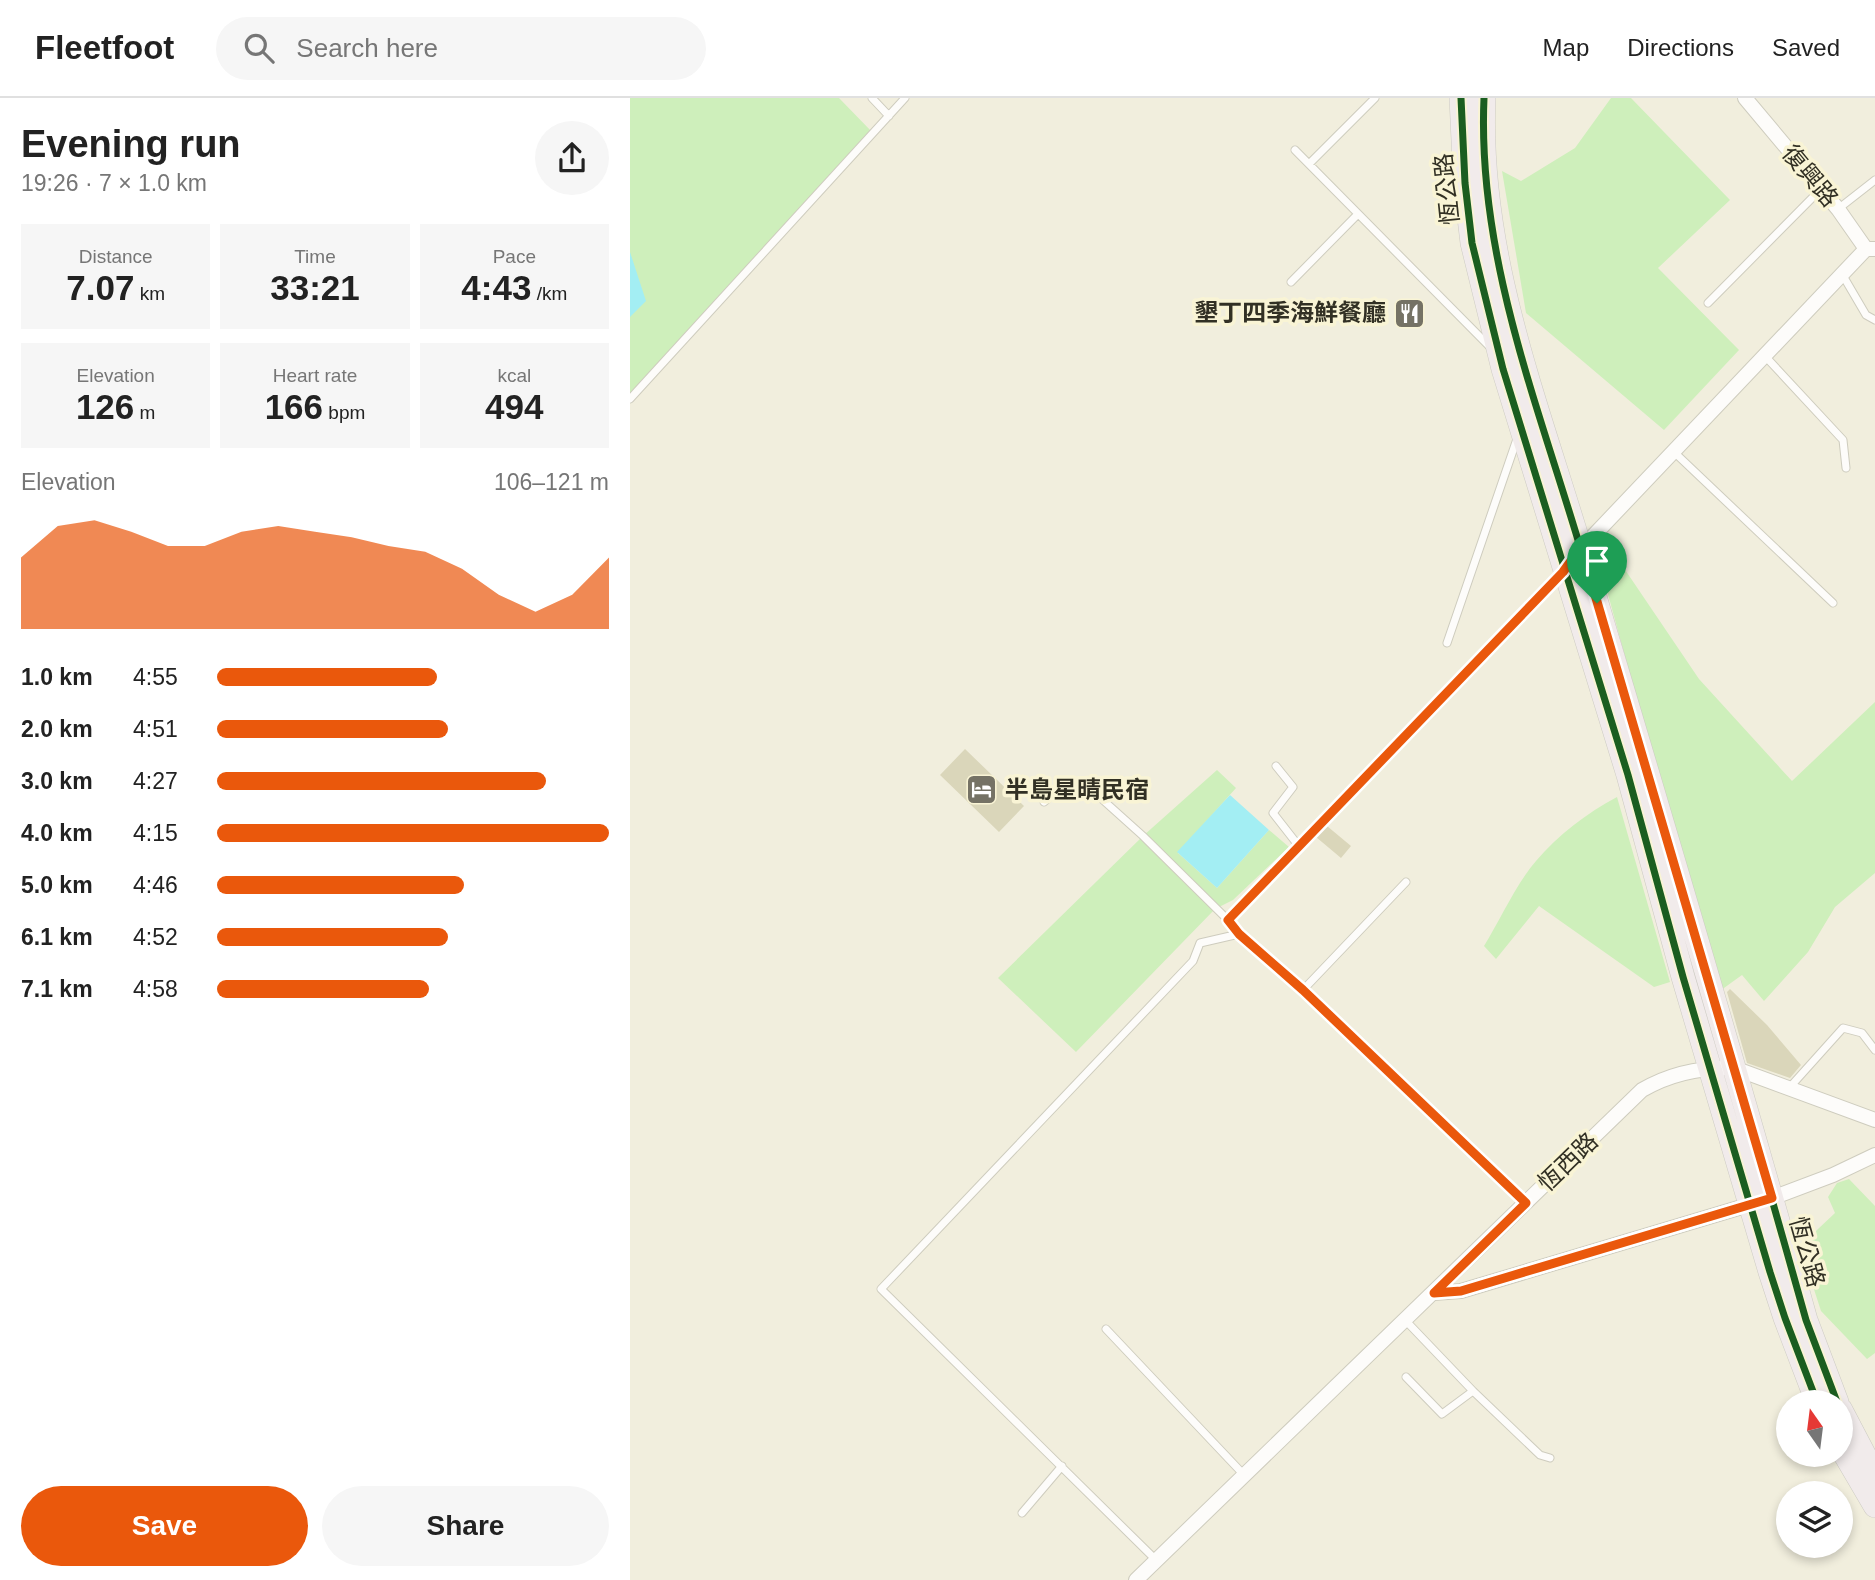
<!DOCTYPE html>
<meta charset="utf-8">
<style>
:root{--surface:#fff;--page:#f6f6f6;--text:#222;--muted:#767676;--line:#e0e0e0;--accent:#ea580c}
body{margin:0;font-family:Arial,"Noto Sans TC",sans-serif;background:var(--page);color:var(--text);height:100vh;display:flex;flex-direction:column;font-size:26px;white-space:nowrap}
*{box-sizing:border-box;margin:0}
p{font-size:23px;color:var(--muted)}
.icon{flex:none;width:38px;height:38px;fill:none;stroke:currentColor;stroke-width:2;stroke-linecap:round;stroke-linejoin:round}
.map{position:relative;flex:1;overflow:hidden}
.sheet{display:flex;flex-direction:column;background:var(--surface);width:630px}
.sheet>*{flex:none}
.needle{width:46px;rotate:346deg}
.controls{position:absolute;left:1146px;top:1292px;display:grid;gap:14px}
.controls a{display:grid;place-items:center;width:77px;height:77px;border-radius:50%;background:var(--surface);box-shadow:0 4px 10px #0003;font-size:35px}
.pin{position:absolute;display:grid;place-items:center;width:60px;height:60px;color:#fff;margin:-72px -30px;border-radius:50% 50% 50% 0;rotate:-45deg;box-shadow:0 0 7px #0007}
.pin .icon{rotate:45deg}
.round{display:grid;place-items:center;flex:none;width:74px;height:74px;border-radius:37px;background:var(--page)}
.overview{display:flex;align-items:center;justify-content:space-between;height:119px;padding:0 21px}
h1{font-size:38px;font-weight:800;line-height:52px}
.figures{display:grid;grid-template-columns:repeat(3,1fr);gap:10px;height:119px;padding:7px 21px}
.figures div{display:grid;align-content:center;border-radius:0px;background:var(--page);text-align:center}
.figures b{font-size:35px;font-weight:800}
.figures small{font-size:19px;font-weight:400}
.figures p{font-size:19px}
.chart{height:196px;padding:14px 21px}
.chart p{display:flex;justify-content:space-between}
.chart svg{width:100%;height:126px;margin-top:7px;fill:var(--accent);opacity:.7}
.cta{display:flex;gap:14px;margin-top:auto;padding:14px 21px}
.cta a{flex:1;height:80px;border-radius:42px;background:var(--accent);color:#fff;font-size:28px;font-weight:800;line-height:80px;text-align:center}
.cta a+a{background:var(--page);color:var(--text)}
ul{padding:0 21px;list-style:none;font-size:23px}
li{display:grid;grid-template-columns:112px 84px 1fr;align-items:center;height:52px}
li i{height:18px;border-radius:9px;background:var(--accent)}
header{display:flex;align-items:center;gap:42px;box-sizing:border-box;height:98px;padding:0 35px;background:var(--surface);border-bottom:2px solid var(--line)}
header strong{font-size:33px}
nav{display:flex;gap:38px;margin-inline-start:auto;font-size:24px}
.search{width:490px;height:63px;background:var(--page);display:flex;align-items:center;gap:18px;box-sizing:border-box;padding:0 24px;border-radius:38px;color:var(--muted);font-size:26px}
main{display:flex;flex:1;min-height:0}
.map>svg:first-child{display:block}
</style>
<header>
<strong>Fleetfoot</strong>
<div class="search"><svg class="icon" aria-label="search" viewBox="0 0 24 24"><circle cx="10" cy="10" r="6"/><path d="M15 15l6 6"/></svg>Search here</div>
<nav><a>Map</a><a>Directions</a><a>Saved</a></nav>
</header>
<main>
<section class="sheet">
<div class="overview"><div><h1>Evening run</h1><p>19:26 · 7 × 1.0 km</p></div><a class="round"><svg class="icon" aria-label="share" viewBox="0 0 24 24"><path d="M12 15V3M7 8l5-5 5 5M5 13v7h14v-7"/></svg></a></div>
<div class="figures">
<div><p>Distance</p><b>7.07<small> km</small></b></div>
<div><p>Time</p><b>33:21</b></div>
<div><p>Pace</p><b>4:43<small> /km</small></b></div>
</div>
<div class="figures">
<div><p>Elevation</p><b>126<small> m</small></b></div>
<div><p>Heart rate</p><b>166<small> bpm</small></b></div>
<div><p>kcal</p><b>494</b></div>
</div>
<div class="chart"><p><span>Elevation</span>106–121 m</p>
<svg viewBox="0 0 160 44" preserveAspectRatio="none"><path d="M0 44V19L10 8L20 6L30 10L40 15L50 15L60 10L70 8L80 10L90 12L100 15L110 17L120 23L130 32L140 38L150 32L160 19V44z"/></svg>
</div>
<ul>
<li><b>1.0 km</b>4:55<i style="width:56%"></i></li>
<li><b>2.0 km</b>4:51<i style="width:59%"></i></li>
<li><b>3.0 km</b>4:27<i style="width:84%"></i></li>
<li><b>4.0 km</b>4:15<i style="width:100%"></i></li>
<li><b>5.0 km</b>4:46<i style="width:63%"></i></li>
<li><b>6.1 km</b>4:52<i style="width:59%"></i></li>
<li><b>7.1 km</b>4:58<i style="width:54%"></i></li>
</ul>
<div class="cta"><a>Save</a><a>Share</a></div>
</section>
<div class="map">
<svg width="1245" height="1482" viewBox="0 0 1245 1482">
<rect width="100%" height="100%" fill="#f1eedd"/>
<path fill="#ceefbb" d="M0,0H209L243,35L0,301Z
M981,0H1001L1100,102L1028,170L1109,252L1034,332L896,215L872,73L891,83L945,50Z
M981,451L1069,581L1162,683L1245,604V775L1205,809L1178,854L1134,903L1112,877L1087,895L967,456Z
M587,672L606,690L548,755L587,790L639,732L659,749L603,802L585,811L446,954L368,880L513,738Z
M987,699L1040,884L1024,889L909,808L866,861L854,848C870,822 886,786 906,763C928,737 957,715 987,699Z
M1219,1081L1245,1108V1255L1237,1261L1191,1213L1170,1148L1205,1115L1198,1099L1207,1085Z"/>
<path fill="#a3eef3" d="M0,154L16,203L0,219Z
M600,697L639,732L587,790L547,754Z"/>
<path fill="#dad6ba" d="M335,651L394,708L369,734L310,677Z
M697,728L721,748L711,760L686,739Z
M1100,891L1137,927L1171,967L1160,980L1117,965L1097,894Z"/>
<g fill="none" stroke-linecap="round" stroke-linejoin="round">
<defs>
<path id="lane" d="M242,0L259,18
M665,52L860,249
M679,66L745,0
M1208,111L1245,82
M1212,176L1236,217L1245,222
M661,184L728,116
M1078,205L1191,91
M1134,257L1213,342L1216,370
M0,301L275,0
M1044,354L1203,505
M817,545L887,341
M646,668L663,689L643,715L668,747
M414,704L438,684L454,685L513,738L598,822
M672,893L776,784
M1160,989L1213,930L1232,935L1245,952
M896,1105L672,893L609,836L598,822L931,477
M776,1223L843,1293L812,1316L776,1279
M476,1231L615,1378
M843,1293L910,1357L920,1360
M392,1415L432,1368
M526,1462L251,1191L563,863L570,845L609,836"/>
<path id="street" d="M1115,0L1208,111L1236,151H1244
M947,455L1236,151
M804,1195L831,1193L1142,1100L1203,1077L1245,1057
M506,1482L1012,992C1041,975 1070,969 1104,970L1245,1022"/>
<path id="primary" d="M831,0L835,85L842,145L873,271L998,677L1053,879L1140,1174L1155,1220L1187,1304
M854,0C847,157 907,304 951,452C1028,708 1104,965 1176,1222L1207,1304
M1211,1312L1245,1377
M1211,1350L1245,1408"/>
</defs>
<use href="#lane" stroke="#ceccbe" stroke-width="9"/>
<use href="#street" stroke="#ceccbe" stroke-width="16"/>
<use href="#primary" stroke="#cdcbc3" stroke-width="24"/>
<use href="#lane" stroke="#fdfcfa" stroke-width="7"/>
<use href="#street" stroke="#fdfcfa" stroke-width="14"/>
<use href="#primary" stroke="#f1ebeb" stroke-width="23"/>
<defs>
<path id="cycleway" d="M831,0L835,85L842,145L873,271L998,677L1053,879L1140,1174L1155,1220L1187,1304
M854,0C847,157 907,304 951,452C1028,708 1104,965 1176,1222L1207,1304"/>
</defs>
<use href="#cycleway" stroke="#f9f4d5" stroke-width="11"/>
<use href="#cycleway" stroke="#1b5e20" stroke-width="7"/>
</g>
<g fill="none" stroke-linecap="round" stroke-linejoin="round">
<defs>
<path id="route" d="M951,449L1142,1100L831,1193L804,1195L896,1105L673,892L609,836L598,822L933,474Z"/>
</defs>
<use href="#route" stroke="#fff" stroke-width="14"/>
<use href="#route" stroke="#ea580c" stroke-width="9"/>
</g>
<defs>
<symbol id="restaurant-square" viewBox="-11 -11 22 22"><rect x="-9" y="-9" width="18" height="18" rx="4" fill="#757265" stroke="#f9f4d5"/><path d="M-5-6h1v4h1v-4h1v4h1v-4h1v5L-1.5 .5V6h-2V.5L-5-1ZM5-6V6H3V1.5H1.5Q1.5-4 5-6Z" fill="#fff"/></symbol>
<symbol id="hotel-square" viewBox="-11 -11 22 22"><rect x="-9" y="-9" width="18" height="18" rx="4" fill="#757265" stroke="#f9f4d5"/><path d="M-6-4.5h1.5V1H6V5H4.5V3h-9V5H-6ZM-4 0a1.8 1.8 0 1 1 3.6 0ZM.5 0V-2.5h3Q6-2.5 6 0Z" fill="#fff"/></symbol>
</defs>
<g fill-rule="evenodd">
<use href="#restaurant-square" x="762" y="198" width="35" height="35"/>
<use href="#hotel-square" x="334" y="674" width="35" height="35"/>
</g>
<g text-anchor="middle" stroke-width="7" stroke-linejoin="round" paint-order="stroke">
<g font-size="24" fill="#323024" stroke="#f9f4d5">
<text transform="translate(1180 78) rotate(50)" y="8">復興路</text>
<text transform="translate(817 91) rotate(-96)" y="8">恆公路</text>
<text transform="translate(938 1064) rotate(-44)" y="8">恆西路</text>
<text transform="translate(1177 1154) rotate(74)" y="8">恆公路</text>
</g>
<g font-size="24" font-weight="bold" fill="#323024" stroke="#f9f4d5" text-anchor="end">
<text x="756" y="223">墾丁四季海鮮餐廳</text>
<text x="375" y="700" text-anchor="start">半島星晴民宿</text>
</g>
</g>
</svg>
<div class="controls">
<a><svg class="needle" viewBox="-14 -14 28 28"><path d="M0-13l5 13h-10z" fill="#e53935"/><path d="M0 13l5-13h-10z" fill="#767676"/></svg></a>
<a><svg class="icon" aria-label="layers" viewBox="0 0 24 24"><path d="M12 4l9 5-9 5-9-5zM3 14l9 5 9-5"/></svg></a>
</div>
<div class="pin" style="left:967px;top:505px;background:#1e9e55"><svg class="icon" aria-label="arrive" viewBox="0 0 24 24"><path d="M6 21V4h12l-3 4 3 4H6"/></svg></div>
</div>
</main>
